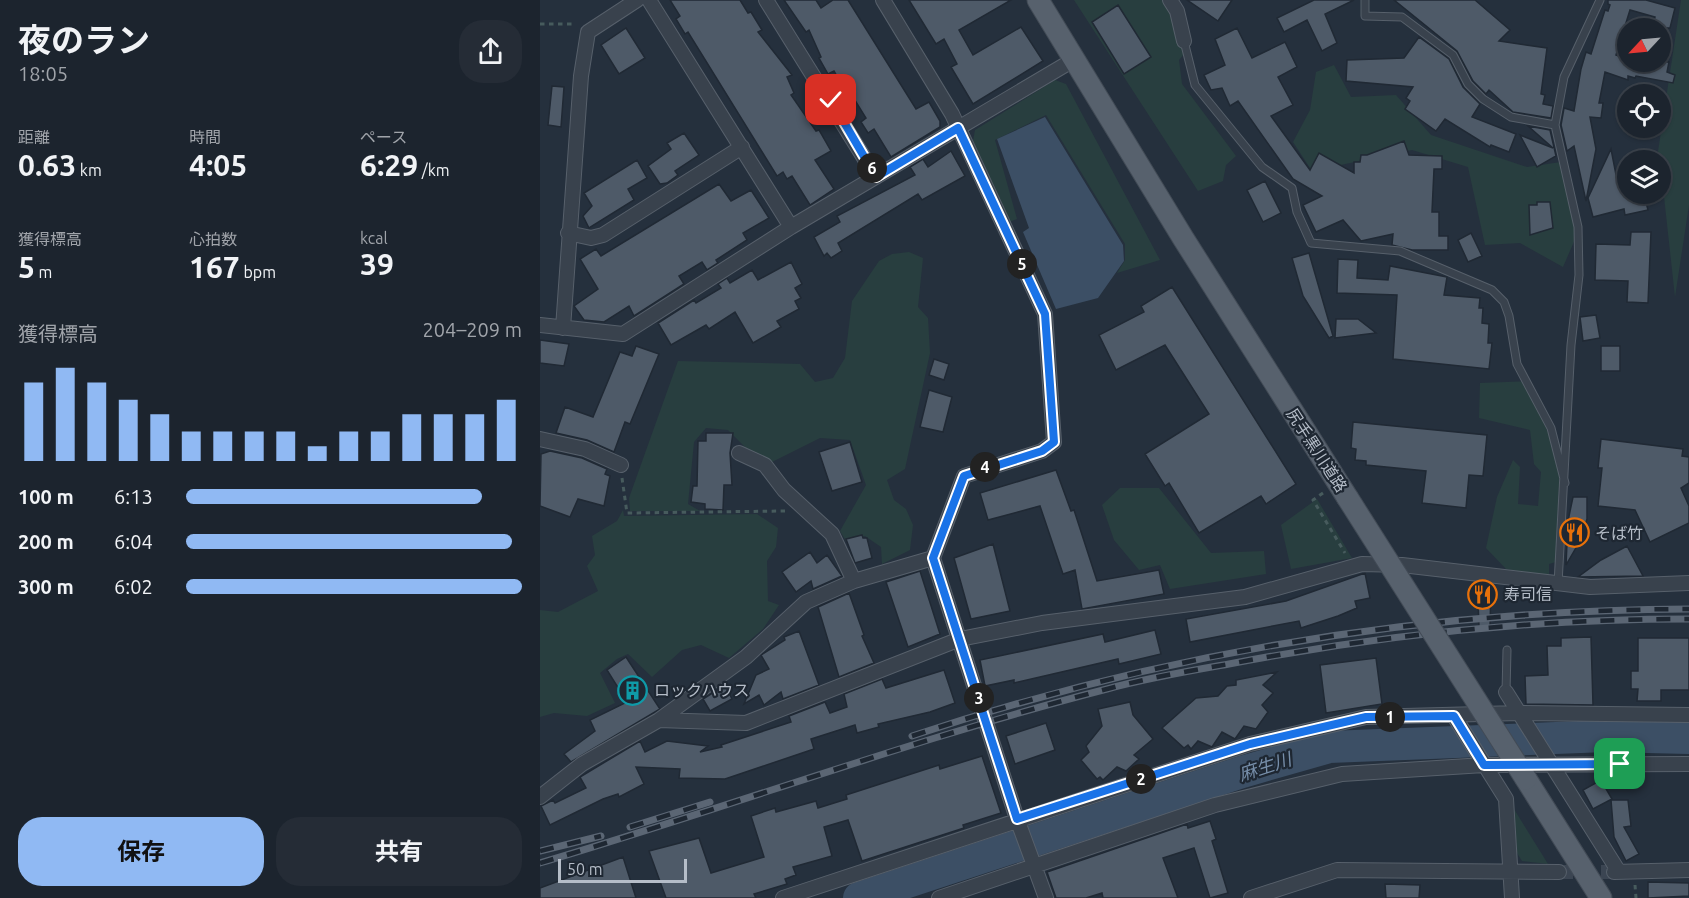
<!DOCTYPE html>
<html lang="ja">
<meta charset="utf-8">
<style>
:root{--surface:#1c242e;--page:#252c36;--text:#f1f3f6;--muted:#a0a4aa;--line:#3a414a;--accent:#90b9f3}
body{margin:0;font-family:Ubuntu,"Noto Sans JP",sans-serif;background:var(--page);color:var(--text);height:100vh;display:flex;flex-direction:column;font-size:22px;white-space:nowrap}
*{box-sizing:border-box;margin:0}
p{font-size:20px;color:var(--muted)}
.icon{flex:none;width:33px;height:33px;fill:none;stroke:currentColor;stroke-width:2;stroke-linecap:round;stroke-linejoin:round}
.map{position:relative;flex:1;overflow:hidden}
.side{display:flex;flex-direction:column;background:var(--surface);width:540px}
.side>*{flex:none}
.needle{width:39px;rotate:244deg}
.buttons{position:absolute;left:1077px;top:18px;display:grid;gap:12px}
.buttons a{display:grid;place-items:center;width:54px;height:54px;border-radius:50%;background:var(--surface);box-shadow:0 2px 4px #0004,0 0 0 2px var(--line);font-size:30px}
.scale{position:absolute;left:18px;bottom:15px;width:129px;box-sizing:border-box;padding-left:6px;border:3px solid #b5bdc8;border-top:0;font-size:16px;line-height:21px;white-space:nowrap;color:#b5bdc8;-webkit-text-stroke:4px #1e2732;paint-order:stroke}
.pin{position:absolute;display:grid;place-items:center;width:51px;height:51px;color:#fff;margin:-26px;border-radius:12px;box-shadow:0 3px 9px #0006}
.km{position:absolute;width:30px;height:30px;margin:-15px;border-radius:50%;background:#222;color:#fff;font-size:16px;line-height:30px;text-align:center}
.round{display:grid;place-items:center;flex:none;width:63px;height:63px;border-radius:24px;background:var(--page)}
.summary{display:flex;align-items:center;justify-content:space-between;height:102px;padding:0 18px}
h1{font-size:33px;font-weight:700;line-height:45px}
.figures{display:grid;grid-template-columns:repeat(3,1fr);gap:9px;height:102px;padding:6px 18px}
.figures div{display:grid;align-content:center}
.figures b{font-size:30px;font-weight:700}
.figures small{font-size:16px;font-weight:400}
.figures p{font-size:16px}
.chart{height:168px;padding:12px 18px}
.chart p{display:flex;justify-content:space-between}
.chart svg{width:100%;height:108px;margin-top:6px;stroke:var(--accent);stroke-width:6}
.button{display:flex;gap:12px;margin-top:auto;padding:12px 18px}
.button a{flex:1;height:69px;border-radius:24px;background:var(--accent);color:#111;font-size:24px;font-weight:700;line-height:69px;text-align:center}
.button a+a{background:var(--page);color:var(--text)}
ul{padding:0 18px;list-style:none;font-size:20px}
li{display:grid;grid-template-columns:96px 72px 1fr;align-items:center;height:45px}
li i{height:15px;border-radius:8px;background:var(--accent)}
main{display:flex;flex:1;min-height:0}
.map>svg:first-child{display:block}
</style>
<main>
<section class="side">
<div class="summary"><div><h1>夜のラン</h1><p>18:05</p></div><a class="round"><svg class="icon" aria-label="share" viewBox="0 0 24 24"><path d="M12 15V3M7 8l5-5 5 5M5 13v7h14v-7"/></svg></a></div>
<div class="figures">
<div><p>距離</p><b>0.63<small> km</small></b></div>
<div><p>時間</p><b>4:05</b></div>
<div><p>ペース</p><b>6:29<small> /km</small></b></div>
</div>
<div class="figures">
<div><p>獲得標高</p><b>5<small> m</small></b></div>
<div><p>心拍数</p><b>167<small> bpm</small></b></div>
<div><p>kcal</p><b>39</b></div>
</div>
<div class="chart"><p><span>獲得標高</span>204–209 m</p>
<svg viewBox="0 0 160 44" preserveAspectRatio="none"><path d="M5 44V12M15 44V6M25 44V12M35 44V19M45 44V25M55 44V32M65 44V32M75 44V32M85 44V32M95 44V38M105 44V32M115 44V32M125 44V25M135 44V25M145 44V25M155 44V19"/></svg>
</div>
<ul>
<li><b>100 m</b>6:13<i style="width:88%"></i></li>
<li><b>200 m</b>6:04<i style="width:97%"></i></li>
<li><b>300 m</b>6:02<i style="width:100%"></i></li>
</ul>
<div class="button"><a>保存</a><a>共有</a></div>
</section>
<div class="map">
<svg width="1149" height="898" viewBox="0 0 1149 898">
<rect width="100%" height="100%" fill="#25303d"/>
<path fill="#283e3f" d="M534,0H635L646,20L650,47L639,60L642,84L696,156L686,165L683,181L658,191Z
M1141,0H1149V205L1135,297L1120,160L1117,158Z
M794,65L811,97L856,95L891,135L987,167L1021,162L1036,237L1023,267L980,243L945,245L928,167L872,150L772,171L753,142L770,110L776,72Z
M515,80L526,84L620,260L577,273L585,260V244L506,115L455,140L477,219L469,222L433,141L435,130Z
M369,252L383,258L378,307L388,318L390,353L365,469L347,480L354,500L366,509L373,525L370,550L342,564L341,547L325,536L306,541L300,531L326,485L310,440L280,438L230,463L207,449L188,430L166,428L154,442L148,504L160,511H90L89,498L138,361L260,364L275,382L293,378L305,358L312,301L339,261L352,254Z
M990,381L1003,421L1020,459L1016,562L1009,564V577L966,569L946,548L957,497L973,460L980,467L978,504L998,506L1001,472L994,464L990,430L939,418L940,383Z
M580,488H619L671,553L724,551L726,574L630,589L620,565L599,570L574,540L562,505Z
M777,499L812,558L751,569L741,525Z
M83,510L84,516L217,514L238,528L236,547L227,561L228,601L239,605L223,629L189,658L161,645L142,650L112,677L88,654L77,659L60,673L75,703L47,716L14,713L0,717V610L18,612L58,591L47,566L55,555L52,536L77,521Z
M974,809L1008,864L982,861L977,853Z"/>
<path fill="#3c4f65" d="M505,117L583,245L584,261L558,298L516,309L483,232L489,228L457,139Z"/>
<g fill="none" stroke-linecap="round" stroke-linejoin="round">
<path stroke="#3c4f65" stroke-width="32" d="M319,898L702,772L789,747L1066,736L1149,738"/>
</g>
<path fill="#4e5a68" stroke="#202934" stroke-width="1.5" d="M130,0H200L208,13L211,12L222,30L218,32L252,75L247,77L254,93L251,95L276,131L279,130L291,151L275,160L294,189L270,205L252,176L247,179L243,172L237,176L148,32L145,34L136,19L140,16Z
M244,0H276L281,8L293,0H308L376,109L389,102L400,121V127L351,157L334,129L328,133L321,122L326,118L313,97L310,99L294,71L288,74L279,58L281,57L269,30L266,32Z
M369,0H471L419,30L433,55L481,27L503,61L433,104L411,67L417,64L404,39L396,44Z
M647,0H692L678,21Z
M774,0H814L785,14L797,43L782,51L767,20L744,32L737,18Z
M854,0H935L970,30L959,41L1007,48L1001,94L1005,95L1003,104L1013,106L1011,118L973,112L949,90L946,94L933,81L917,51Z
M1068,0H1106L1135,8L1130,28H1112L1115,17L1090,10L1076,55L1088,59V62L1111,67L1112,62H1129L1127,72L1135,75L1133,83L1096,76L1095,78L1088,76V80L1065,72L1059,103H1063L1061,118L1050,117L1056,149L1046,201L1034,146L1027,151L1021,125L1024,108L1034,111L1041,69L1046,52L1051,54L1065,10L1068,11L1070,5L1068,4Z
M578,5L611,57L584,74L552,22Z
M86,28L105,58L79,74L61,45Z
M697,28L712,58L745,42L757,67L738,77L753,105L731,116L770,170L779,153L814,173V162H820L821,155H827L864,141L869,155L902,156V169H894L892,212H899V236H908V250H872L852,245L853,234L821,241L803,220L776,232L763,205L782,196L753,179L698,101L690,106L682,88L671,90L664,75L685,65L675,39Z
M879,37L909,59L923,87L940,104L932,117L976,134L969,152L951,145L950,147L905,119L896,131L865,109L870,101L866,98L873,87L806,81L807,60L864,58Z
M12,86L24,87L21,127L8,125Z
M988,126L1010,130L1016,156L997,167L980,135L1013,148Z
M144,133L159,155L135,171L138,175L127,183L120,184L108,166L131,149L127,143Z
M1071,149L1077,180L1088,178V194H1104L1108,210L1085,215L1084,209L1053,217L1048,198Z
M411,151L425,176L382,200L378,194L298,243L302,251L291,258L287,253L284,256L274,237L300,222L297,216L375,175L370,167L383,159L388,167Z
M97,160L107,178L88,189L94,200L49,228L43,216L52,206L44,193Z
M725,181L741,213L723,222L707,190Z
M179,184L191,201L211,190L229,218L203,233L207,240L176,260L178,263L167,270L162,262L139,276L144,284L94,316L89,306L64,322L44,320L34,306L58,289L40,259L56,249L61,256Z
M997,202H1010L1013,228L990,235L989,205H997Z
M1091,232H1111L1108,303L1087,302L1088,281L1055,280L1056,244L1090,245Z
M931,233L942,256L928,262L918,240Z
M769,253L793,336L789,338L763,296L752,258Z
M798,259L818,260L817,278L848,280L850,266L907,277L904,295L940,298L939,308H943L942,323L949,324L948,343H952L949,369L853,359L857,295L797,293Z
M251,262L262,284L255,288L261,298L255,301L259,309L237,321L241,327L213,343L195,312L169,329L166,325L131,345L118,323L154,300L156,303L181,288L178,284L187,278L190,283L212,270L218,280Z
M632,287L756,484L726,504L721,496L659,533L629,483L625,486L605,454L669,414L625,345L576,370L559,335L604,312L601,306Z
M1056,315L1060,338L1043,341L1040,317Z
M796,319H818L836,333L795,338Z
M0,340L29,344L24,366L0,363Z
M96,346L119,354L90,424L85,422L74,452L47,440L16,433L25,407L53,417L80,352L92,356Z
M1061,346H1080V371H1061Z
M394,359L409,364L404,380L389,375Z
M389,390L412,397L403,432L380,427Z
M813,422L947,435L943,476L929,475L926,508L882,503L886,471L826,465V461L815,460L816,449L811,448Z
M166,433H193L190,453L192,485H184L183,510L165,509V504L151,502L153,486H157L158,441H166Z
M1061,439L1143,449L1142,456L1149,457V483L1141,488L1149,506V523L1110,542L1095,510L1058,506L1062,468H1058Z
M310,442L322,482L292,491L279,452Z
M10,451L42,458L67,469L65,474L70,476L64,506L38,499L30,517L0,506L1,454Z
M516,470L531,511L534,510L557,581L619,570L624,594L542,609L535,570L523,574L500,506L448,520L440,493Z
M1033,497H1047V519L1041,539L1026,565L1028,521Z
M322,535L323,538H327L332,558L315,563L306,539Z
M453,544L470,611L431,619L414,558Z
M1087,546L1103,576L1038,577L1061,560Z
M270,552L277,563L287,555L302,576L273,589L271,581L256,592L242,572Z
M380,571L400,634L368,647L346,582Z
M825,573L830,598L815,601L817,608L798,616L761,628L759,621L650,642L646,619L746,601Z
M933,586L951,587L950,627H939L938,601H933Z
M309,593L324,635L322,636L334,663L299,677L278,607Z
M615,630L621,654L579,664L578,659L474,683V680L445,686L440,660L563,634L565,642Z
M259,631L279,685L243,699L241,692L224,705L219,695L204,704L216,675L229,669L221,655L245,640L244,637Z
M1051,637L1053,705L986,704L985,676L1008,675L1007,646H1021V638Z
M1098,638H1149V690H1121V701H1097L1098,689H1091V671H1098Z
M86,657L120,709L31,762L24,754L55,731L50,720L87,702L67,670Z
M836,658L842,704L786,713L780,665Z
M404,670L415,703L390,712L338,724L339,727L317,733L315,725L271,739L274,749L185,779L139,778L140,769L96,767L104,784L79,797L78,794L63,799L10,825L1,806L13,800L15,803L46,788L40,777L100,741L105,752L127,741L168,746L160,752L182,747L181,745L251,722L249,716L285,702L290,713L307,707L304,694L342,679L346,688Z
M737,672L723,685L733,693L722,705L728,712L716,729L704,726L695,739L682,732L672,747L658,741L651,749L648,745L644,748L622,728L656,698L678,696L687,686L696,685V680Z
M185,685L192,699L170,711L163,699Z
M590,702L593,715L613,739L594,755L599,759L586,771L577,767L563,780L560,777L557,779L541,760L549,752L546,746L562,726L558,709Z
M506,723L515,750L475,764L466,736Z
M442,756L461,813L423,825L424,828L322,861L308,820L284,827L292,856L253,867L256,875L245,879L247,884L214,894L216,898H126L109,851L159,838L171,873L224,857L211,816L235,808L236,812L276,801L278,808L307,799L306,795L399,765L400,769Z
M1061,780L1072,799L1053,809L1043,790Z
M1071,800H1088L1091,826L1084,827L1099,854L1086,861L1074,837Z
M670,821L676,839L672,841L688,893L670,898L654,848L623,858L638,898H563L562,893L546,898H516L507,872L647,824L648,828Z
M83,857L96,898H0V888Z
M1108,882L1149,883V896L1108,898Z
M845,884L880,885L879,898H846Z"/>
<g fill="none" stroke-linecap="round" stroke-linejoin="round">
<path stroke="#3b4552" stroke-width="14" stroke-dasharray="14 7" stroke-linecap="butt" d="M1019,872H1074"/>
<defs>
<path id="service" d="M825,0V16L862,17L913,55L928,84L943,99L971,117L1015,125
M644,41L655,85L722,167L752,188L757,212L771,243L860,251L952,290L964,302L969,316L977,364L1011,428L1025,483
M1018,584L1031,345L1039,275L1038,227L1015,125L1024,77L1060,0
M966,692L967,650"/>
<path id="minor" d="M109,0L251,227
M226,0L336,177
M343,0L412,114L505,314L514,442L502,451L424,476L393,558L477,819L506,898
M630,0L637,11L644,41
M28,233L51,238L63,235L202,147
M0,325L83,334L251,227L535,59
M23,328L41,76L48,32L97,0
M0,439L45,449L81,465
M199,453L225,465L244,490L292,534L314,581
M966,692L1079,872
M914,716L966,799L972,898
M119,720L206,723L420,639L502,623L705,597L822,564L862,565L1050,587L1149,583
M0,797L42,764L119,720L206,657L266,602L314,581L393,558
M1074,872L1149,870
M243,898L710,744L826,717L979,713L1149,715
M399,898L675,805L802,774L944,765L1149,764
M711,898L797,870L1019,872"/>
<path id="primary" d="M498,0L643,238L807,497
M986,779L1061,898"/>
</defs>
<use href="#service" stroke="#57606b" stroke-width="9"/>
<use href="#minor" stroke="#57606b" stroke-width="16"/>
<use href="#primary" stroke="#424b56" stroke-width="23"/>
<path stroke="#475b5d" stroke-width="3" stroke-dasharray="4.5 4.5" stroke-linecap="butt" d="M0,24H35
M82,478L87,513L245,511
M783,493L773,500L805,553
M1095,885L1096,898"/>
<use href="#service" stroke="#39424d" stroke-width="7"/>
<use href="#minor" stroke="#39424d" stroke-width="14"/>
<use href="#primary" stroke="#57616d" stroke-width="21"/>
<defs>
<path id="rail" d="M372,736C623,653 885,610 1149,609
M90,827L170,802
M0,851L61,836
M0,863C190,807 376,738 567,689C607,678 649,671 689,664C841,635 994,619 1149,619"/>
</defs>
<use href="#rail" stroke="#5b6674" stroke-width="7"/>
<use href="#rail" stroke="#1e2732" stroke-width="4.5" stroke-dasharray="14" stroke-linecap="butt"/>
<defs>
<path id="primary-bridge" d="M807,497L986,779"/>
</defs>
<use href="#primary-bridge" stroke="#424b56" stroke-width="23" stroke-linecap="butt"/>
<use href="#primary-bridge" stroke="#57616d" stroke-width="21"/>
</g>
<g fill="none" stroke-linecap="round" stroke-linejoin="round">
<defs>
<path id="route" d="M291,100L336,177L418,128L505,314L514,442L502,451L424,476L393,558L477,819L710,744L826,717L914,716L944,765L1080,764"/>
</defs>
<use href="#route" stroke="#fff" stroke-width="12"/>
<use href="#route" stroke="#1a73e8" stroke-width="8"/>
</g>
<defs>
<symbol id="restaurant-ring" viewBox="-11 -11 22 22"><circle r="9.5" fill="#1e2732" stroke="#e8710a" stroke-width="1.5"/><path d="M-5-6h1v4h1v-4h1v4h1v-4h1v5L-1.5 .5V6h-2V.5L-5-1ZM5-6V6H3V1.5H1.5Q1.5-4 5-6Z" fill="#e8710a"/></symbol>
<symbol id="building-ring" viewBox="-11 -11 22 22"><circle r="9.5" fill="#1e2732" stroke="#0f9aa8" stroke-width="1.5"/><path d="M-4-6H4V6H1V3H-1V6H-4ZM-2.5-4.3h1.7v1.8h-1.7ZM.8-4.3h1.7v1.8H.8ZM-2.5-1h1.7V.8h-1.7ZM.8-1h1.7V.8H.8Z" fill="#0f9aa8"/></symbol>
</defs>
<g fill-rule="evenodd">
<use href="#restaurant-ring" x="1018" y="516" width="33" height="33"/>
<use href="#restaurant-ring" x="926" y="578" width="33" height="33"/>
<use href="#building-ring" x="76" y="674" width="33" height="33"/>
</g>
<g text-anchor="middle" stroke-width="4.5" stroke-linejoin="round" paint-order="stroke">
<g font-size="16" fill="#b5bdc8" stroke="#1e2732">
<text transform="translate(777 450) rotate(57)" y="6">尻手黒川道路</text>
</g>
<g font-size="16" fill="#b5bdc8" stroke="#1e2732" text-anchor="start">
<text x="1055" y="539">そば竹</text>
<text x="964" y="600">寿司信</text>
<text x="114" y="696">ロックハウス</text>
</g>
<g font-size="18" font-style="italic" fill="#778faa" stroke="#1e2732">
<text transform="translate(725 767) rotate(-18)" y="6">麻生川</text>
</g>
</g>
</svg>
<div class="buttons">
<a><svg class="needle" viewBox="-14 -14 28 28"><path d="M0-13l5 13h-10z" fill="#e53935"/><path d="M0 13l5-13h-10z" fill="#a0a4aa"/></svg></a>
<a><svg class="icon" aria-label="locate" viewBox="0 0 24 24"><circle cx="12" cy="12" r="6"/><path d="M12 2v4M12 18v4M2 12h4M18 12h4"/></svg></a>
<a><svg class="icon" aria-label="layers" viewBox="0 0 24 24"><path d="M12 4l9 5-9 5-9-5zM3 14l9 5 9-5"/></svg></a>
</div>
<div class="scale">50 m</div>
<div class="pin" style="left:1080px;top:764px;background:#1e9e55"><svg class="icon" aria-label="arrive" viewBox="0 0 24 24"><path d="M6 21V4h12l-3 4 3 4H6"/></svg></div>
<div class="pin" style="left:291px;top:100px;background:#d93025"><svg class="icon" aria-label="check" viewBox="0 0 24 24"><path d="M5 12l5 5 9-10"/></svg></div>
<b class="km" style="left:850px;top:717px">1</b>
<b class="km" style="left:601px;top:779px">2</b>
<b class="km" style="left:439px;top:698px">3</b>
<b class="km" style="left:445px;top:467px">4</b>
<b class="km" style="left:482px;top:264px">5</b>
<b class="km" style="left:332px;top:168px">6</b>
</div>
</main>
